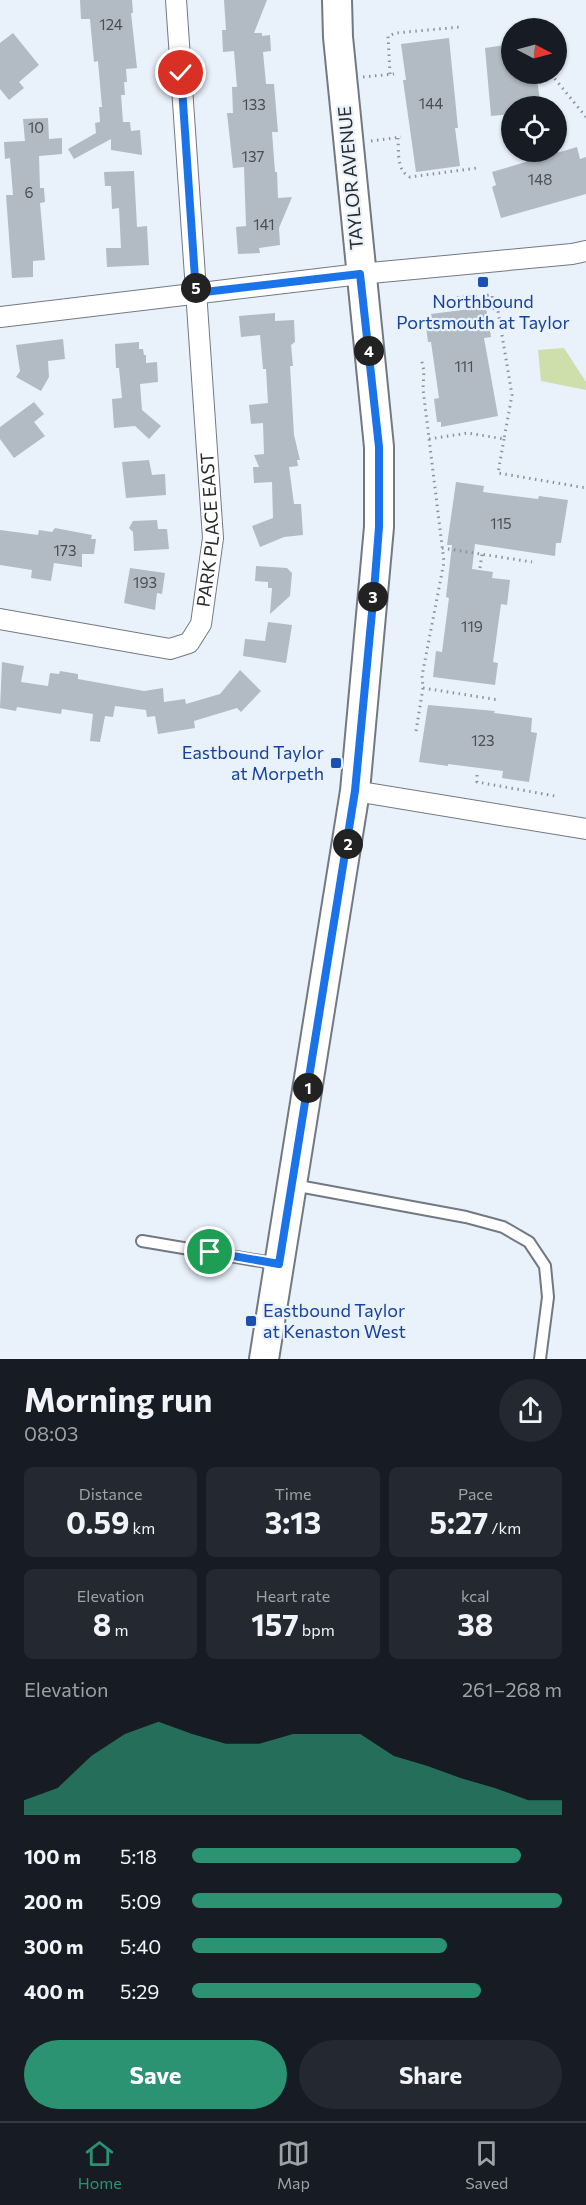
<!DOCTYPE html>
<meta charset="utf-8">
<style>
:root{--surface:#171b24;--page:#242831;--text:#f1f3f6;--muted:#9ea1a6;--line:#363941;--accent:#2b9371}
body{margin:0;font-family:Commissioner,sans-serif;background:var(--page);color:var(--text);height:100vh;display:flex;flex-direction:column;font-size:22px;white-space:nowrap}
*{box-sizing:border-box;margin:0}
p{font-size:20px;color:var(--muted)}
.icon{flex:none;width:33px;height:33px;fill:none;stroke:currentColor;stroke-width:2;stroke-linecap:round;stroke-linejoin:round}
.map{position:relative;height:1359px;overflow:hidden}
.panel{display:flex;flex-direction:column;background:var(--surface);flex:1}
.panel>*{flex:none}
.needle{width:39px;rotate:96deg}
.buttons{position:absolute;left:501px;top:18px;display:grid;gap:12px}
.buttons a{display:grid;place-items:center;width:66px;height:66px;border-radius:50%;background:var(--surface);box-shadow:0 2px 4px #0004;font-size:30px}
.pin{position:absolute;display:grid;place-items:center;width:51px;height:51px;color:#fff;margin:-26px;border:3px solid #fff;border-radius:50%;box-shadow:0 2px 6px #0007}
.km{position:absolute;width:30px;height:30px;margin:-15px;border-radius:50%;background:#222;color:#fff;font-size:16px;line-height:30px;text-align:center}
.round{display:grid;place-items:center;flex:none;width:63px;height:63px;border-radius:32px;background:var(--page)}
.headline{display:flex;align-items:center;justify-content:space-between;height:102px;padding:0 24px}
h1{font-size:33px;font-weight:700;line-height:45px}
.figures{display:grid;grid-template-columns:repeat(3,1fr);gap:9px;height:102px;padding:6px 24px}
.figures div{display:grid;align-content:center;border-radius:9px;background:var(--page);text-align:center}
.figures b{font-size:30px;font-weight:700}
.figures small{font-size:16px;font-weight:400}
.figures p{font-size:16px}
.chart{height:168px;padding:12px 24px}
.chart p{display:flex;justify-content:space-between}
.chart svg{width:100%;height:108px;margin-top:6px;fill:var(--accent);opacity:.7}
.button{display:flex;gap:12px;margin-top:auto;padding:12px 24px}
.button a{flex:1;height:69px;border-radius:36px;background:var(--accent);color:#fff;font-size:24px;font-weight:700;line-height:69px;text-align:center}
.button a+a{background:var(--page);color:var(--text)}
ul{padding:0 24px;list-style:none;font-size:20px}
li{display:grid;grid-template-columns:96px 72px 1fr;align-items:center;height:45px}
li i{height:15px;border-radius:8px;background:var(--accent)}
.dock{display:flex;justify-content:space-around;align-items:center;height:84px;border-top:2px solid var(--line);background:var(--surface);font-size:16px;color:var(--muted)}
.dock a{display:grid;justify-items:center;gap:3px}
.dock .selected{color:var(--accent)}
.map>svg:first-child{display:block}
</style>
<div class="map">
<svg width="586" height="1359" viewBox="0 0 586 1359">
<rect width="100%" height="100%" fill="#e9f1fb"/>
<path fill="#cedfab" d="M564,348L586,382V390L541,381L538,350Z"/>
<path fill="#b2bac3" d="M80,0H132L133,13H131L137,68L126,69L127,82H124L125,95H121L123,122H130L131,131L140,130L142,155L111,150V139L74,159L68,149L96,133L95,123L100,122L99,107H102L98,61L94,62L90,19H81Z
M224,0H267L254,33H262V36L270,35L271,51L263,52L266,84H274L278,132H272L275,172H277L278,198L292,197L279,228L280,245L259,248L260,253L238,254L236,227L246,226L244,167L233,168L227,113H233L232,87H237L234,51L223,52L222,30H226Z
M13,33L39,65L19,82L24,88L9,100L0,89V43Z
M449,38L458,128H455L460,166L416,172L403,80H406L401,44Z
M512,44V74H536L541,106H512V114L491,116L485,48Z
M48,118L49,139L62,138V154L39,156L40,188H44L45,202L40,203L45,260L33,261V277L12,278L6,195H13L10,158L5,159L4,142L25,141L23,119Z
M577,147L580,159L586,157V194L501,218L492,187L496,185L492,172Z
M134,171L137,227L147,226L149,265L107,267L106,248H121L119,208L112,209L111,186H105L104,172Z
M486,307L491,337L484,338L498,416L441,427V422H437L434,399L439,398L431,342H428L425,319L432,318L431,314Z
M275,313V321L294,320L295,342L291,345L293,366H290L294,435L300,460H297L298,466L289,467L294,504H301L303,535L284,537L260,547L252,526L273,518L272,482L254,483L253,467H259L254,455L264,454L263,423L251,424L249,405L268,403L266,369H263L260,335L241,337L239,316Z
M63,339L65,359L48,361L49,377L41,391L16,377L20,371L16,345Z
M139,342V349H143L144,355H146V363L157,362L158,382L140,384L142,410L161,426L149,439L135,426L114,428L112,399L122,398L119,368H116L115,344Z
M34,402L44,414L34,422L45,436L14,458L0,439V427Z
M149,460L152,475L165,474L166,495L126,498L122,462Z
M456,482L484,486L483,492L538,499L539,496L568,500L561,543H556L555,556L475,544L472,569L493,572L492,578L510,580L507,605L501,604L493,662L498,663L495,685L433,677L436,651L442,652L449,598L446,597L452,545H447Z
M157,520L158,529H167L169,549L134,551L133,532L129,528L133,521Z
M55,528L92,535L91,539H96L94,554H82V567L54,563L51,581L31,578L32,570L0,565V530L38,535L39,530L52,532Z
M256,566L287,568L292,573L290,596L270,614L272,588H268V582L255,581Z
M130,568L165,573L162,594L157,593L155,610L124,603Z
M268,622L292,625L286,663L243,656L245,639L265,641Z
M2,662L24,666L21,682L48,686L50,673L59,674L60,671L78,674V679L144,691L163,688L164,702L185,699L186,704L220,694L240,670L261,691L241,712L237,708L194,721L195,728L158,734L155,716L147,717L146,710L115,706L113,717L105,716L100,742L90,741L93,714L62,709L61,714L17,707L16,711L0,708Z
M428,705L495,711L494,713L532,718L531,732L537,733L529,782L502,778L503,771L448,764V766L419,762Z"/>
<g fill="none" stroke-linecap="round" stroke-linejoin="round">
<defs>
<path id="lane" d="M293,1185L466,1217L503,1227L529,1242L545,1266L548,1297L540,1359
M142,1241L278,1264"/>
<g id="street">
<path d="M0,317L360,274L572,254L586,251"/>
<path id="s1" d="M0,619L170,649L189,643L201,624L213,538L176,0"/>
<path d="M355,791L586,829"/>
</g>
<path id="secondary" d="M264,1359L355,791L379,527V447L338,37L337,0"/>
</defs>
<use href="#lane" stroke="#727982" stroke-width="14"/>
<use href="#street" stroke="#727982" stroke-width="22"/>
<use href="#secondary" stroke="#727982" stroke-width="32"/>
<path stroke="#8d939a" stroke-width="3" stroke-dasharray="1.5 4.5" stroke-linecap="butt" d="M390,74L388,36L396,33L460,27
M551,74L586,117
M363,77L394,74
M398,138C399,150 396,171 410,177L477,168
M371,141L401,137
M429,439L468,433L504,439L512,395L498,311L493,308L492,295L453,298L454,309
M504,439L498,473L586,488
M442,548L532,562
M480,568L482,554
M423,688L499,700
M416,731L423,688L422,676L444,562L423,389L424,371L421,358
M477,775V782L555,796"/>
<use href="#lane" stroke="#fff" stroke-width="10"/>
<use href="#street" stroke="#fff" stroke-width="20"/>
<use href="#secondary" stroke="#fff" stroke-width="28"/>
</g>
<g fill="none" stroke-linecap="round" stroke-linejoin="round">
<defs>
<path id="route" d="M181,73L196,293L360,274L379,447V527L374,591L355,791L279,1264L210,1252"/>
</defs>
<use href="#route" stroke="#fff" stroke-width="12"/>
<use href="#route" stroke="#1a73e8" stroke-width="8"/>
</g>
<g fill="#1a4fb4" stroke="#e9f1fb" stroke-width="2">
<rect x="477" y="276" width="12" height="12" rx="3"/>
<rect x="330" y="757" width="12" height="12" rx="3"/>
<rect x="245" y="1315" width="12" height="12" rx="3"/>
</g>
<g text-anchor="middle" stroke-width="4.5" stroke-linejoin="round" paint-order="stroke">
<g font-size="15" fill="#4a4f53">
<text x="111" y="30">124</text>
<text x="431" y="109">144</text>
<text x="254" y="110">133</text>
<text x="36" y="133">10</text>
<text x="253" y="162">137</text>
<text x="540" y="185">148</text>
<text x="29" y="198">6</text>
<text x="264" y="230">141</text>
<text x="464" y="372">111</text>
<text x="501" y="529">115</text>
<text x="65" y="556">173</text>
<text x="145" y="588">193</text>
<text x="472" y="632">119</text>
<text x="483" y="746">123</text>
</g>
<g font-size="18" fill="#272b2e" stroke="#e9f1fb">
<text transform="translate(351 178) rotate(-95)" y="6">TAYLOR AVENUE</text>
<text dy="6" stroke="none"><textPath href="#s1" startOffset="310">PARK PLACE EAST</textPath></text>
</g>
<g font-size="18" fill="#164399" stroke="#e9f1fb">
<text x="483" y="308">Northbound<tspan x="483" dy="21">Portsmouth at Taylor</tspan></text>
<text x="324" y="759" text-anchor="end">Eastbound Taylor<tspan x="324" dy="21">at Morpeth</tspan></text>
<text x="263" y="1317" text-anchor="start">Eastbound Taylor<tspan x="263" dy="21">at Kenaston West</tspan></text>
</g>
</g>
</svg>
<div class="buttons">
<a><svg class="needle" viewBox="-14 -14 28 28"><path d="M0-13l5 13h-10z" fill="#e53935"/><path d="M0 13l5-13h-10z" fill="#9ea1a6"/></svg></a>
<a><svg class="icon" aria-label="locate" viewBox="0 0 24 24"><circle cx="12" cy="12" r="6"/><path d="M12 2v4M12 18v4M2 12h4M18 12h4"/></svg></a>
</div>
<div class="pin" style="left:210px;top:1252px;background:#1e9e55"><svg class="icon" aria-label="arrive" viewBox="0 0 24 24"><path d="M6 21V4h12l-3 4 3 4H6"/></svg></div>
<div class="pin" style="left:181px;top:73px;background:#d93025"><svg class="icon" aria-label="check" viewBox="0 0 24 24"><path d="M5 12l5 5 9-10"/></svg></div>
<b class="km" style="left:308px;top:1088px">1</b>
<b class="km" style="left:348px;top:844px">2</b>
<b class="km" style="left:373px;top:597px">3</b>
<b class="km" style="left:369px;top:351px">4</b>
<b class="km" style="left:196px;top:288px">5</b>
</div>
<section class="panel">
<div class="headline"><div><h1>Morning run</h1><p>08:03</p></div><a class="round"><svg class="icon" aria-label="share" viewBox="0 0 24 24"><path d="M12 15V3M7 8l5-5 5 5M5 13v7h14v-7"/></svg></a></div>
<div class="figures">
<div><p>Distance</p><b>0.59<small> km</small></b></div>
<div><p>Time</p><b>3:13</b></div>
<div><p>Pace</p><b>5:27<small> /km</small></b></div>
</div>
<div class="figures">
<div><p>Elevation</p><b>8<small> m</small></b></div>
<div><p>Heart rate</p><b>157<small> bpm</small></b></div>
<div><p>kcal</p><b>38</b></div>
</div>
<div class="chart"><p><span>Elevation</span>261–268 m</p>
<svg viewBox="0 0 160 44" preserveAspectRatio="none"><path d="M0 44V38L10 33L20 20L30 11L40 6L50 11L60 15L70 15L80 11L90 11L100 11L110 20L120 24L130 29L140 33L150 38L160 38V44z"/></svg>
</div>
<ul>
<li><b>100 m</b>5:18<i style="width:89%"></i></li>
<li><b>200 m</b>5:09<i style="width:100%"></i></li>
<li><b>300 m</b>5:40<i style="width:69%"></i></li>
<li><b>400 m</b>5:29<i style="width:78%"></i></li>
</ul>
<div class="button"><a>Save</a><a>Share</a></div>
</section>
<nav class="dock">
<a class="selected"><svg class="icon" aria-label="home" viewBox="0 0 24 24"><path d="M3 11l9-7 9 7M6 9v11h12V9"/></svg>Home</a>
<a><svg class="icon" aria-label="map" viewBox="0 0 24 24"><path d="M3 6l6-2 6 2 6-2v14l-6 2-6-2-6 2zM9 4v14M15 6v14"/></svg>Map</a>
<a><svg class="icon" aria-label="saved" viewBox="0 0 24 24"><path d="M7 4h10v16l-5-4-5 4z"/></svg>Saved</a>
</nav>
